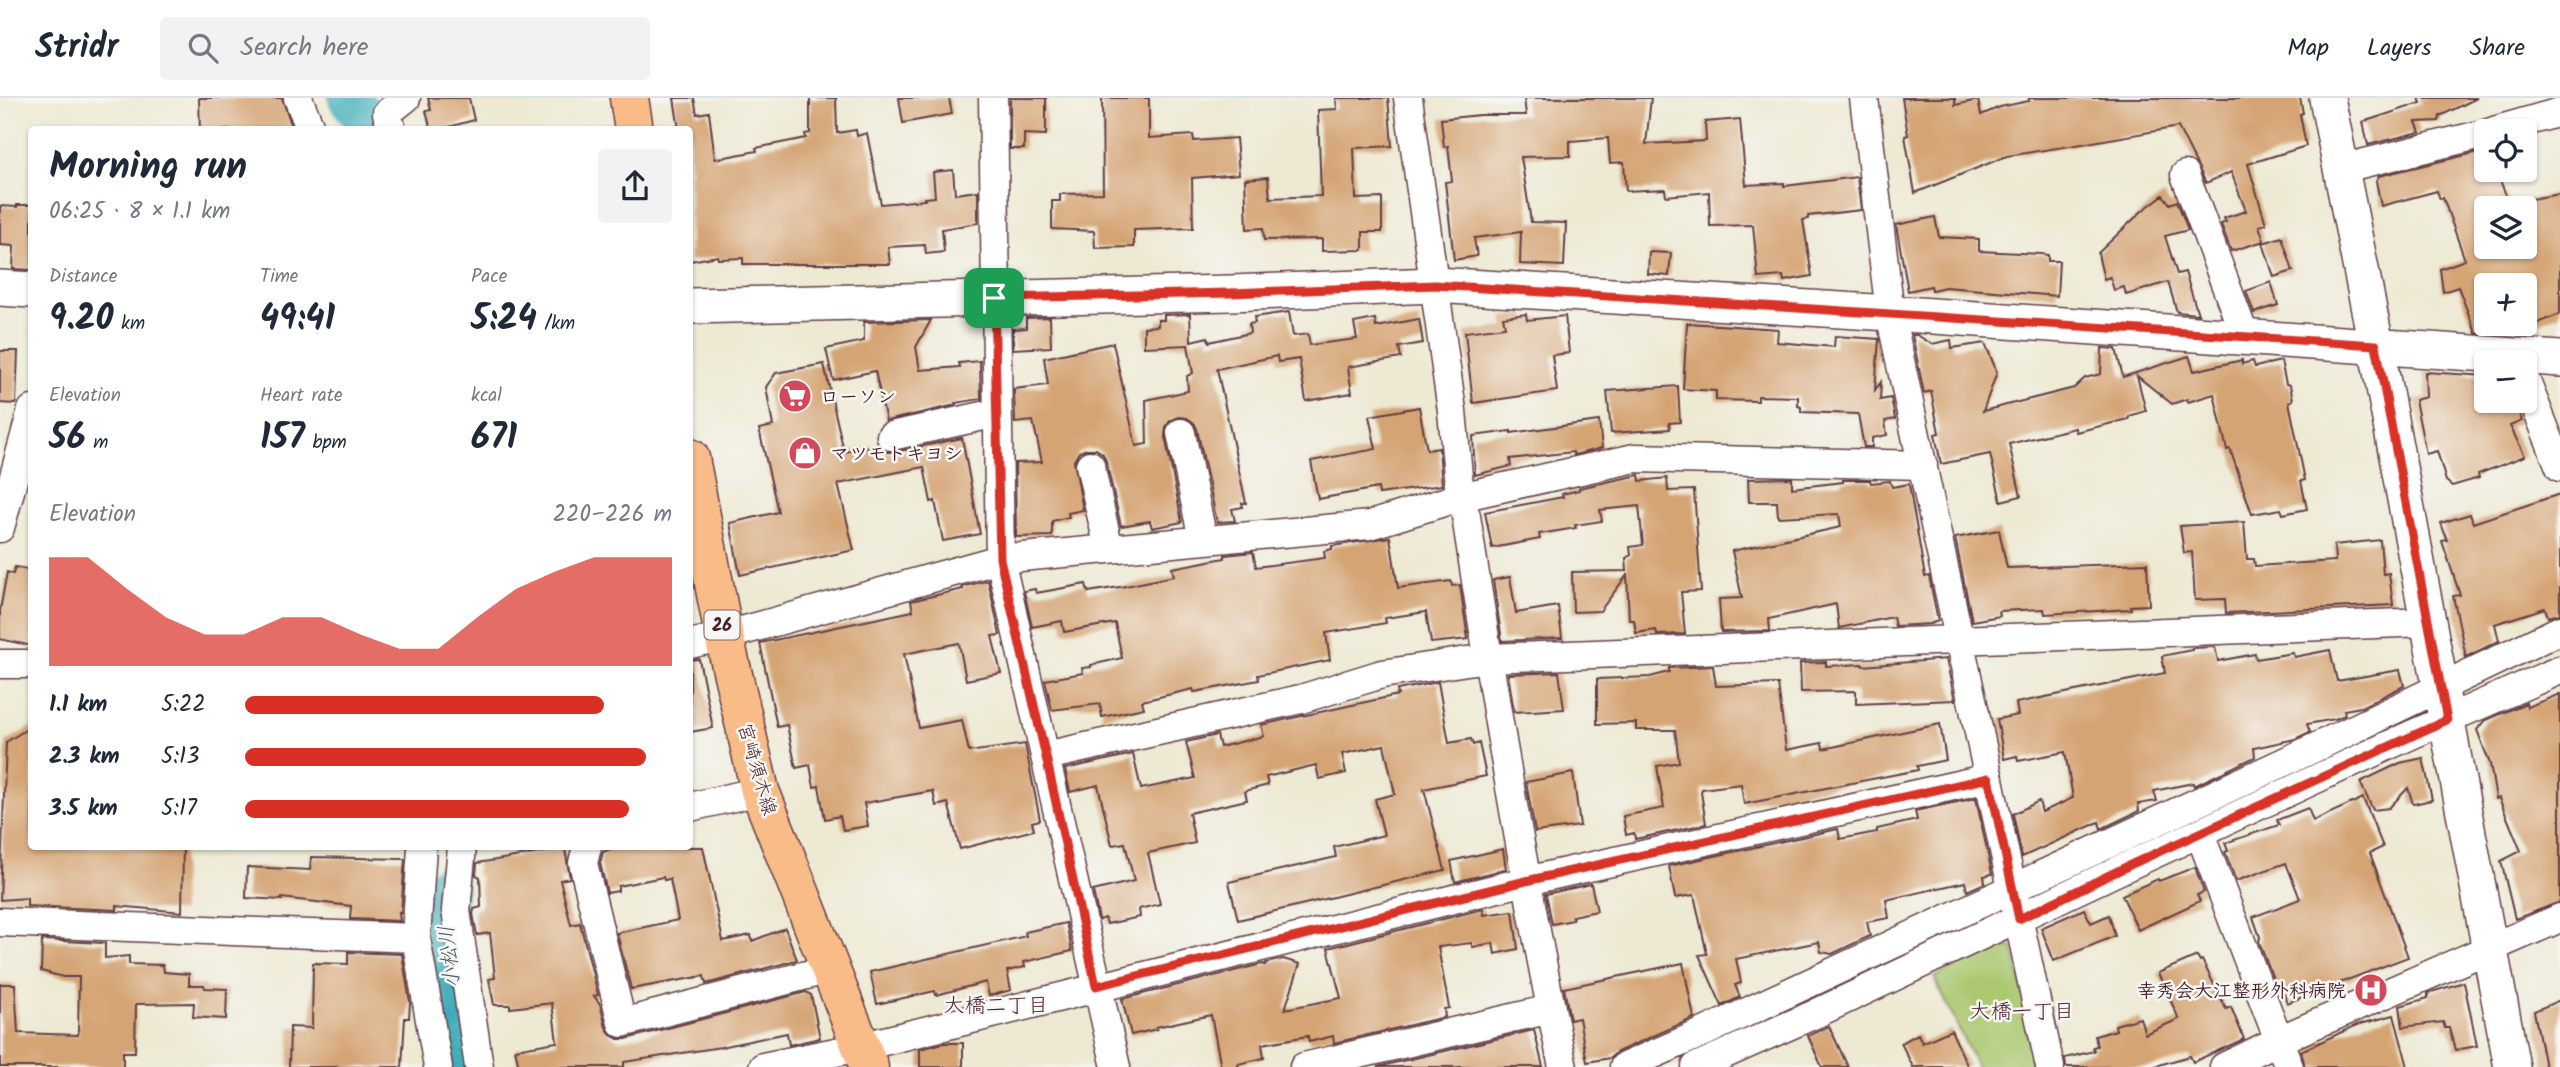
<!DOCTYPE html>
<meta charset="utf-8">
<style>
:root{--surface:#fff;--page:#f2f2f3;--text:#1f2937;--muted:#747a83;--line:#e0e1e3;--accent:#d93025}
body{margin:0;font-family:Kalam,"Klee One",sans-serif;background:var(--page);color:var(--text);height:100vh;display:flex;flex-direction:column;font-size:26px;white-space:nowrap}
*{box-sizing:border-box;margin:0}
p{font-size:23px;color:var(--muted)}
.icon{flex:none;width:38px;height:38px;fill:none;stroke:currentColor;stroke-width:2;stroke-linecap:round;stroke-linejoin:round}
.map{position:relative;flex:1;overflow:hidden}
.sheet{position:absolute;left:28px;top:28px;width:665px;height:724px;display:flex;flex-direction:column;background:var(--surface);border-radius:7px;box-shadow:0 2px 5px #0004}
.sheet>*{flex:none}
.fabs{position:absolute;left:2474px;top:21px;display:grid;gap:14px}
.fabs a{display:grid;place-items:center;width:63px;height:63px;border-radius:7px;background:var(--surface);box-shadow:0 2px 5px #0004;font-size:35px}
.pin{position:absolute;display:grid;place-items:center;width:60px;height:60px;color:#fff;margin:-30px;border-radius:14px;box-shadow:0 4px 10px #0006}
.round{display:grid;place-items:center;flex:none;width:74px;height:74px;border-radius:7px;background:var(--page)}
.summary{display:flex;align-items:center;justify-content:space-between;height:119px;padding:0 21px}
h1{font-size:38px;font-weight:600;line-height:52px}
.metrics{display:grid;grid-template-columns:repeat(3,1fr);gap:10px;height:119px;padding:7px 21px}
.metrics div{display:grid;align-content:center}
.metrics b{font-size:35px;font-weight:600}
.metrics small{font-size:19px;font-weight:400}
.metrics p{font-size:19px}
.chart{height:196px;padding:14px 21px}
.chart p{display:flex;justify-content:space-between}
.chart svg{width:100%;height:126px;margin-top:7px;fill:var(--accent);opacity:.7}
ul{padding:0 21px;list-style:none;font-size:23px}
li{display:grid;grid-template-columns:112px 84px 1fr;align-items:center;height:52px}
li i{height:18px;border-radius:9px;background:var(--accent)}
header{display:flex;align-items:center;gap:42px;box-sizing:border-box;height:98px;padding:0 35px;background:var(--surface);border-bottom:2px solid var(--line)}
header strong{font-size:33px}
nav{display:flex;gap:38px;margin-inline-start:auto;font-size:24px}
.search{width:490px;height:63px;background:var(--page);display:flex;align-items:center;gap:18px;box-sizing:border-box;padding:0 24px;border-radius:7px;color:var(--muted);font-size:26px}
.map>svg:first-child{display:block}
</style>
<header>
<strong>Stridr</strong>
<div class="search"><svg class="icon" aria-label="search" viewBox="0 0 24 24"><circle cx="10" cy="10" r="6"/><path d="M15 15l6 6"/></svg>Search here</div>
<nav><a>Map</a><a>Layers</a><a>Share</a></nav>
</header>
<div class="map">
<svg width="2560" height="969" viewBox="0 0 2560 969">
<rect width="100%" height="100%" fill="#f6f6f2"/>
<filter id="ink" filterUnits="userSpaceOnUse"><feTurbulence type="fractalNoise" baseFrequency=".0143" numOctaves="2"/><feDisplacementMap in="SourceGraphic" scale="14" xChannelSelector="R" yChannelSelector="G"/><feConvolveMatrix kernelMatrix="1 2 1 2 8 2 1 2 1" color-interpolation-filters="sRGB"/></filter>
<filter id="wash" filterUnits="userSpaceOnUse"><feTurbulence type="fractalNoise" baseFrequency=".00686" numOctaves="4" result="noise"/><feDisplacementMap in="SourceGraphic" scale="28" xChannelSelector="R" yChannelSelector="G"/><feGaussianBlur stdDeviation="1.57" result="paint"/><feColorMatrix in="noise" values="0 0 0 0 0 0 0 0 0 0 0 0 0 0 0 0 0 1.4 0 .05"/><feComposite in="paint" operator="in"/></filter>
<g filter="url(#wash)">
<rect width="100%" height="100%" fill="#ede9d3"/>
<path fill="#aac86f" stroke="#7a744d" stroke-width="2" d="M2004,846L2013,850L2040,969H1977L1934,879Z"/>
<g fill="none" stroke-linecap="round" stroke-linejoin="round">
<path stroke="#3cacb8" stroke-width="42" d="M349,0L365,22L367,32
M447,788C440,848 452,910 461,969"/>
</g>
<g id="blocks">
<path fill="#d5a475" d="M199,0H282L293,32H200Z
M428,0H469L474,22L449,29L450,32H431L426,13L431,12Z
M674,0H694L697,16L709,14L715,61L757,53L756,50L806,40L805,36L810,35V0H836L837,35L856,32L857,38L867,35L881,106L925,102L924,100L935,99L933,74L953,72L955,96L978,93V125L942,131L944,154L926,156L925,147L888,149L890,166H743V160L718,161V158L690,163V32H679Z
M899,0H949L952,16L903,25Z
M1010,0H1046V37L1024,36V51H1010Z
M1102,0H1149V40L1193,37L1194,43L1236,40L1239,76L1192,80L1193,130L1134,132V149L1095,150L1094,133L1052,131V103H1060V96L1103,95Z
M1336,0H1388L1392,48L1354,50L1356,101L1382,100V134H1363V152L1322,153V141L1264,142L1263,130L1247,131L1245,81L1268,79L1270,100L1321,98L1318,12L1337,11Z
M1524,0H1651L1646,46L1706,43L1705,24L1740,21L1746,87L1784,85V88L1857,79L1861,112L1808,118V121L1803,122L1812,178L1784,183L1783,178L1758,180L1753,127L1710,128L1709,94L1666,98L1665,91L1626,93L1624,64L1610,65L1608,40L1570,43V58L1521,59L1531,124L1566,125L1564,168L1520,166L1521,134L1474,140L1477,158L1454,162L1445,84L1452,83L1448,48L1444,49L1441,21L1480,17H1526Z
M1902,0H1955V7L1978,2L1981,17L2000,9L2029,3V0H2300L2303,15L2300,16L2306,48L2248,66L2266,126L2259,128L2264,143L2231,153L2221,126L2226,124L2224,120L2246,113L2231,74L2206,85L2178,29L2065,49L2064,47V49L2007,58L1915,95L1905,38L1908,37Z
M2419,0H2477L2440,18L2439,23L2416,24L2420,34L2368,47L2363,24L2421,5Z
M2487,52V72H2496L2511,110H2479L2487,132V149H2525V102L2560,96V216L2529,229L2525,218V187H2487V236L2476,235L2458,189L2443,194L2440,171L2465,162L2443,100L2440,101L2437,93L2381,108L2376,83L2379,78Z
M2163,97L2170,106L2177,103L2188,132L2165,138L2177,176L2185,174L2198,216L2177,214L2168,184L2126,197L2124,189L2114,192L2110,179L2104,181L2100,165L2098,155L2142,113Z
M17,107H32V172L13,171L14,148L0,147V108L17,109Z
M1935,119L1939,139L1979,141V153L2041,156L2048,157V163H2059L2057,198L1945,189L1932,192L1931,188L1908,193L1896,127Z
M2282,139L2293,173L2274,179L2263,145Z
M1649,154L1671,155L1669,178L1648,176Z
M2271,184L2278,207L2254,215L2246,193Z
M1289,214L1293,238L1308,236L1310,247L1357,241L1354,225L1375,221L1376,229L1419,221L1423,245L1399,249L1401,260L1348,269L1352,295L1306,303L1299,261L1278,264L1277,258L1217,271L1246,405H1242L1243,409L1232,411L1235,423L1217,424L1197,331L1194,325L1187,320L1178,319L1170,323L1166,329L1165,338L1182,424L1152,430L1150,423L1121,428L1106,363L1103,356L1096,351H1087L1079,354L1074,363L1083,412L1068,415L1069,419L1052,423V438L1016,439L1015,365L1042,364L1033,323L1015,325L1014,291L1048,287L1044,260L1113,245L1136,348L1147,346L1146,302L1188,293L1187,278L1193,275L1188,247L1144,249V229L1158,228V222H1164V217L1190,216L1191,243L1208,239L1209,244L1250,235L1249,226L1255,225L1254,219Z
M1526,216L1527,222L1565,218L1569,255L1552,257L1557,293L1473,305L1465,234L1505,229L1503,219Z
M1050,219L1051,249L1013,251V231L1026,230V220Z
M931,222L916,249L920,272L960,269L959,265L980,263L981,301L955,305L956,307L886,323L875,273L833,282L826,251L864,243V224Z
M1687,225L1778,231L1777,244L1834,249L1835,238L1879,241L1875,292L1881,284L1880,302L1891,300L1895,321L1885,323L1887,337L1872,340V349H1864L1858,316L1801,314V309L1798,308V299L1758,298V303L1716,302V293L1683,291Z
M1912,237H1917L1932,246L1951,242L1952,250L1985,245L1997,274L1983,313L2074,290L2085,280L2101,276L2102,250L2116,251L2123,279L2189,258L2194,273L2242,262V266L2253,263L2255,269L2281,263L2286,286L2290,287L2293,302L2289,304L2305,382L2301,383L2307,411L2283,416L2281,411L2252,416L2230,351L2227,352L2214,296L2188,304L2187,301L2172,306L2137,278L2146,313L2129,318V321L2076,334L2075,330L2009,346L2021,398L2001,403L1990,356L1941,366L1935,336L1939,335L1931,293L1924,295Z
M0,253H18L16,306L0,305Z
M824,266L844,354L877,347L885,354H895L962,340L980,436L943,443L935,403L931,404L924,369L838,386L854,452L740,477L730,425L778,414L759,331L773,328L766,289L776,275Z
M2425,274L2487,278V303H2514L2522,323L2510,328L2525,358L2478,376L2479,380L2452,388L2446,383L2437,353L2426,356L2415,302L2426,299Z
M1678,288L1680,324L1669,325L1670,331L1611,335L1607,293Z
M1419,309L1427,352L1439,350L1442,387L1379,396L1378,390L1318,401L1311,363L1376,351L1369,318Z
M1599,323L1602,350L1574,357L1573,354L1510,361L1511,368L1475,377L1473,338L1511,333V335Z
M1639,377L1640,383L1667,380L1668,393L1694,392L1701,493L1681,494L1685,536L1657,537L1656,532L1636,535L1634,522H1629L1627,477L1600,513L1573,514L1572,474L1627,473L1626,460L1631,457L1630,449L1643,447L1639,408L1600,412L1602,423L1575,427L1576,430L1539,436L1540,441L1492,450L1485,414L1563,399L1562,396L1579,392V390Z
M1792,380V390L1843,384V382H1870L1871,385L1890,383L1892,389L1909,386L1925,479L1929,478L1938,523L1930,526L1895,528L1893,519L1839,530L1836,506L1769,521L1770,533L1721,534L1719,501L1742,500L1732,453L1841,429L1839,416L1778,419L1777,404H1749L1748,381Z
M2560,396V516L2548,519L2545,510L2495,526L2499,543L2466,559L2453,498L2460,497L2442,443L2447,442L2441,425L2470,416L2473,425Z
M2244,424L2247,461H2254L2255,468L2335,463L2334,447L2380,442L2383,476L2389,475L2393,507L2226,515L2225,501L2195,502L2192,454L2184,455L2180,428Z
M1999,432L2007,470L2147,465L2149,507L2130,508L2131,511L2045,516L2044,511L1999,513L2000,518L1972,523L1955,440Z
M1390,439L1398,490L1451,483L1452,488L1460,487L1468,541L1431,545L1426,514L1385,520L1386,525L1326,535L1330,562L1258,577L1259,582L1194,594L1193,591L1142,603L1144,610L1102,619L1100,606L1052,612L1045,582L1083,575L1082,570L1091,569V567L1122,560L1115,525L1064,534L1062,523L1032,529L1024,493L1035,491L1036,495L1086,486L1088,494L1126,488L1174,478L1172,470L1225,460V457L1253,454L1256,469L1325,460L1324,453L1332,451V448Z
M15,469L32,472V548L0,541V512L7,474L13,476Z
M1510,479L1516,515L1558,508L1562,540L1502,543L1493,482Z
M988,482L1000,537L992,538L1001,575L966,582L959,545L904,556L919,630L962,622L969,654L1025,646L1040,722L1032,724L1034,732L960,751L948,705L936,708L933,693L864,705L868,728L843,732L840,718L825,721L819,688L814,689L810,667L796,670L787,627L777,629L760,545L913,513L911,503L963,491L962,489Z
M2215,549L2218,563L2255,556L2256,561L2293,555L2294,559L2330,552L2337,583L2400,572L2404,588L2361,609L2344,612L2345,617L2335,621L2307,626L2310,634L2295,641L2254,650L2255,659L2194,688L2193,685L2154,693L2157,703L2138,706L2139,713L2101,731L2099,724L2022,759L2013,716L2039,703L2042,714L2073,700L2065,654L2018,663L2017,658L2004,661L1997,621L2018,617L2016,605L2165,575L2162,558L2192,552V550Z
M699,561L713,630L690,634V562Z
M1946,561L1955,602L1856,606V593L1801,594L1800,565L1826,564V568L1862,566L1863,568Z
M1713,568L1716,588L1778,586L1786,652L1822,645L1823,651L1940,626L1946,662L1917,668L1918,672L1744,706L1741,686L1702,691L1701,694L1706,726L1635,741L1634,735L1626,737L1623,718L1664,710L1657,668L1679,664L1675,632H1636V625L1597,626V581L1650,579L1669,574V570Z
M1559,574L1564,611L1514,614L1508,576Z
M1438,584L1449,645L1471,641L1473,647L1479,645L1486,678L1424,691L1445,772L1238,822L1229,784L1336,759L1334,749L1384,737L1375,701L1395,696L1384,647L1342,656L1346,675L1319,681L1316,667L1266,679L1268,687L1245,693L1247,702L1189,715L1195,745L1148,755L1160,806L1139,811L1140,819L1107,826L1105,820L1099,822L1093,793L1134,783L1125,745L1112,747L1098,687L1070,694L1065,671L1133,656L1141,691L1195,680L1186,644L1217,637L1220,649L1264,638L1261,627L1398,597L1397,592Z
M2560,596V804L2515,821L2501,763L2521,753L2499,700L2496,701L2490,666L2477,632L2484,623L2526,605L2527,609Z
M32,628V749H183L182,814L117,808V812L27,808V800L0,802L6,644Z
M2423,660L2432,702L2413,706L2408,690L2389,710L2373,712L2360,684L2400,665Z
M1573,675L1580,728L1535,734L1526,684Z
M1976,700L1992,776L1984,778L1985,785L1967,793L1965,784L1886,802L1889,820L1867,824L1870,838L1832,856L1821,854L1819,844L1736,861L1741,885L1735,887L1740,899L1722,908L1699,857L1707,856L1694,797L1675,800L1669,768L1838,731L1840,741L1877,734V731L1917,722L1915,713Z
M2363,700L2383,749L2370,755L2408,859L2287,905L2283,893L2277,891L2259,844L2260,839L2253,819L2300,801L2286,765L2236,783L2225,754L2228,753L2225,745L2279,727L2277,722L2308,710L2313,723Z
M615,749H703L723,843L751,837L752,843L785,830L797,862L706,886L704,878L631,891L617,835L678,822L670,781L664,782L663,779L618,788V793L607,795L600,765L603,754Z
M565,751L570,780L560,782L571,827L580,825L598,897L594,898L600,906L606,929L611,937L618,941H626L806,894L811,897L820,940L789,947L787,935L721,949L624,964V969H519L515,951L557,944L552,905L510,910V907H494L489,881L495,880L490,835L477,837L473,816L474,811L481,809L480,779L476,777L477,765Z
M1503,751L1506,771L1455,784L1451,763Z
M311,759L405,761L401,815L399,814L400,823L350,821L351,808L282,800V802L246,800L247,769L310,772Z
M2195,769L2204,794L2197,797L2200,803L2138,832L2122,797L2158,781L2159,783Z
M1591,786L1597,813L1572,818L1573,822L1552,826L1546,796Z
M1483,811L1484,817L1513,813L1518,851L1495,856L1493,845L1473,849L1471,845L1438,849L1449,910L1444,911L1445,919L1334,945L1333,938L1309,944L1308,938L1262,946L1264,960L1238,966V969H1221L1211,917L1156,929L1157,931L1131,937L1122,901L1262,866L1265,867L1266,865L1283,861L1300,866L1285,911L1341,900L1328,850Z
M2084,811L2091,825L2109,817L2115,838L2054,863L2041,830Z
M1066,825L1072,853L1024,864L1025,869L1007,873L1011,892L989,898L986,884L936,897L935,893L877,906L870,874L1026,838L1025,834Z
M42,842L105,845V860L129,858V866L163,867L164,874L189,876V887H204L205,890L227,891L226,921L193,919L194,905L136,906L135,954H123V969H0V886H15L18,935L78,937L79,879H63L41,873Z
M348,854L402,856L410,904L409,920H405L402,969H289L290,929L312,930L313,865L348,866Z
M2197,858L2200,863L2202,862L2226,911L2231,909L2244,941L2193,964L2190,958L2152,969H2066L2065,960L2094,953L2093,949L2097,948L2095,938L2116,932L2115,927L2140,920L2145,936L2179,921L2158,875Z
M1683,865L1694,920L1617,954L1610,960L1587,964L1579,920L1570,922L1564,890Z
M2464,884L2477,948L2455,952L2449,930H2445L2443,924L2403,929L2400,908L2428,900V895Z
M2560,902V969H2545L2534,913Z
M2394,917L2408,969H2305L2301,953L2357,927Z
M1829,928L1848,969H1822L1808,938Z
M1534,932L1543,969H1377Z
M1951,932L1968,969H1913L1901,945L1918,936L1922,945Z
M944,945H963V969H920V951Z"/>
</g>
</g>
<g filter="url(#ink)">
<use href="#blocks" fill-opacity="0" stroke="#623d44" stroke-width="2"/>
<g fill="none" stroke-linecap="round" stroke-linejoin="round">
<defs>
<path id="minor" d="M298,0L311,32
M993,0L1000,461L1116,969
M1408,0L1452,313L1460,399L1466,418C1494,603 1525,786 1563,969
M1864,0L1890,215L2050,969
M392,32L387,15L406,0
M2494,33L2560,14
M2340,71L2487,35
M2185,77L2245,239
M2525,281L2560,369
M1181,335L1203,442
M891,338L997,315
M1090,367L1109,451
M0,430L32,312
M690,546L724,538L1000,461L1370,427L1460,399L1635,360L1923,367
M0,566H32
M1046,658L1301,601L1382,576L1487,560L2428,524
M690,709L760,693
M2200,736L2289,969
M422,749L416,840L438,969
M462,749L456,812L479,969
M587,749L583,765L622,925L830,871
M0,824L416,840
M763,969L860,949L1526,783L1989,680
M1304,969L1551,911
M1624,969L1702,935L2310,652L2560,532
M1696,969L1815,916L2130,767L2411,637L2560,572
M2224,969L2279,942L2560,820"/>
<path id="tertiary" d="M2327,0L2376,247L2512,969
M0,190L32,192
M690,208L1231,195L1435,187L1890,215L2560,261"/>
<path id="primary" d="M629,0L634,32
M690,360L724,538L760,693L869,969"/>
</defs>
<use href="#minor" stroke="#623d44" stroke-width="31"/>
<use href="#tertiary" stroke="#623d44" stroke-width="38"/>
<use href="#primary" stroke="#623d44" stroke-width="41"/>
<use href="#minor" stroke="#fff" stroke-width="28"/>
<use href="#tertiary" stroke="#fff" stroke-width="35"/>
<use href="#primary" stroke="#f9bc89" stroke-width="38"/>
</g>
</g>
<g fill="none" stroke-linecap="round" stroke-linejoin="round" filter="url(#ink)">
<defs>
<path id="route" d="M1435,187L2376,247L2447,622L2130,767L2019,821L1989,680L1526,783L1096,888L1046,659L1000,461L994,200L1231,195Z"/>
</defs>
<use href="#route" stroke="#fff" stroke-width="14"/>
<use href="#route" stroke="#d93025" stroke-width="9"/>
</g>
<defs>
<symbol id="supermarket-disc" viewBox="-11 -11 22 22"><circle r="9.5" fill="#d1495b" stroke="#f6f6f2"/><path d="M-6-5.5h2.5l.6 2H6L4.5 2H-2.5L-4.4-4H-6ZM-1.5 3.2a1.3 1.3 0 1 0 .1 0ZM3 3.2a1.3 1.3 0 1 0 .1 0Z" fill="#fff"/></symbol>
<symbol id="shop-disc" viewBox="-11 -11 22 22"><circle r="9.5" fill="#d1495b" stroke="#f6f6f2"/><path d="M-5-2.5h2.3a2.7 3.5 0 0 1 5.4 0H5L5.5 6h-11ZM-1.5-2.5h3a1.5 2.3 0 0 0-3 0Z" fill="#fff"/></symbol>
<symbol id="hospital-disc" viewBox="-11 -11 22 22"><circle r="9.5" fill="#d1495b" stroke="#f6f6f2"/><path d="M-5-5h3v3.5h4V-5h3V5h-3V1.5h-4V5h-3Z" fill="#fff"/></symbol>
</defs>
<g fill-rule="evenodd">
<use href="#supermarket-disc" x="776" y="279" width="38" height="38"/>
<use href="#shop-disc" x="786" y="336" width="38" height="38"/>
<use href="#hospital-disc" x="2352" y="873" width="38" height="38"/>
</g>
<g text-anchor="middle" stroke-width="5" stroke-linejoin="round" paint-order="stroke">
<rect fill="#f6f6f2" stroke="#7e6067" stroke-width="2" x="704.5" y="512.5" width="35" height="29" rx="5"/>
<g font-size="18" font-weight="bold" fill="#4a1f2b">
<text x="722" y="533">26</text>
</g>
<g font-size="19" font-weight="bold" fill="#4a1f2b" stroke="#f6f6f2" text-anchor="start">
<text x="820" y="305">ローソン</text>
<text x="830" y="362">マツモトキヨシ</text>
<text x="2346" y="899" text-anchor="end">幸秀会大江整形外科病院</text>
</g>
<g font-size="19" fill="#4a1f2b" stroke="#f6f6f2">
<text transform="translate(758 671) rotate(74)" y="7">宮崎須木線</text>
</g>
<g font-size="21" font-style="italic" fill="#445763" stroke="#f6f6f2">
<text transform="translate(449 859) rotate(-96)" y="7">小松川</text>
</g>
<g font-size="21" fill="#4a1f2b" stroke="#f6f6f2">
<text x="996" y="914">大橋二丁目</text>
<text x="2022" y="920">大橋一丁目</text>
</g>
</g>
</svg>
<div class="fabs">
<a><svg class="icon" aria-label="locate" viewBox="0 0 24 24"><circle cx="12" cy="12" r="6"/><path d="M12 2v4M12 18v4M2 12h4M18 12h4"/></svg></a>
<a><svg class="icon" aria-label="layers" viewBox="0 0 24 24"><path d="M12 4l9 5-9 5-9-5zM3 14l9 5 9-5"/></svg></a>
<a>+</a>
<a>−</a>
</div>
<div class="pin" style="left:994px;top:200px;background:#1e9e55"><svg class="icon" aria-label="arrive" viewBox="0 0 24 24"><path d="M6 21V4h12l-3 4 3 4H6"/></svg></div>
<section class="sheet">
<div class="summary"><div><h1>Morning run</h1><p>06:25 · 8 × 1.1 km</p></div><a class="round"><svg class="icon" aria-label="share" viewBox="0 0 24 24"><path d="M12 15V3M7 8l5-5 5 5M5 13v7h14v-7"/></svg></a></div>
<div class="metrics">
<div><p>Distance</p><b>9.20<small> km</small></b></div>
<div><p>Time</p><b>49:41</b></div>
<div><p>Pace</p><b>5:24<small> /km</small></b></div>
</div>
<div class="metrics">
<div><p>Elevation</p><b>56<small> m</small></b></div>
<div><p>Heart rate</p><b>157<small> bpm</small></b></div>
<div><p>kcal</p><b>671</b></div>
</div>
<div class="chart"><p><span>Elevation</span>220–226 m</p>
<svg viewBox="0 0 160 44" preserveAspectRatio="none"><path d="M0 44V6L10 6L20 17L30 27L40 33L50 33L60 27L70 27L80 33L90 38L100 38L110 27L120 17L130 11L140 6L150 6L160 6V44z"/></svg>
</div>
<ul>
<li><b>1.1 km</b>5:22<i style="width:84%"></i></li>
<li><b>2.3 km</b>5:13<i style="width:94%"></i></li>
<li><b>3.5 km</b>5:17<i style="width:90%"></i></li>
</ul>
</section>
</div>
